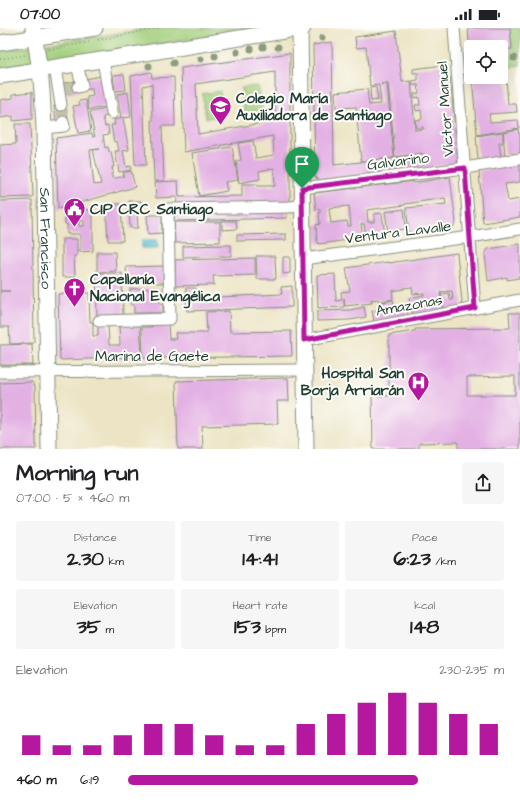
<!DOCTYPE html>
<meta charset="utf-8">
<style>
:root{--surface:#fff;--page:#f6f6f6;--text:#202124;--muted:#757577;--accent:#b5179e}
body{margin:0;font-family:"Architects Daughter",sans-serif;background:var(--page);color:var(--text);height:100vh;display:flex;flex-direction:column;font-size:15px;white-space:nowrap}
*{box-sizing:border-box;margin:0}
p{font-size:13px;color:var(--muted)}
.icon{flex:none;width:22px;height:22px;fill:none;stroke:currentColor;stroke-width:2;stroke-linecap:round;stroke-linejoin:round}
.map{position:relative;height:421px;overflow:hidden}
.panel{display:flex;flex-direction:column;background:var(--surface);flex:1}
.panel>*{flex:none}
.controls{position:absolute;left:464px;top:12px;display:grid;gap:8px}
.controls a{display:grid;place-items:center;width:44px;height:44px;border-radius:4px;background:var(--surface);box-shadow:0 4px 16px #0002;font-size:20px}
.pin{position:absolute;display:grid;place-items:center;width:34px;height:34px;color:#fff;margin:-41px -17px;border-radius:50% 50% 50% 0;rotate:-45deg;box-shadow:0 0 4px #0007}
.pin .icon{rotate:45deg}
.round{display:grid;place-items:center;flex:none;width:42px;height:42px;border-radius:4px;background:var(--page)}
.overview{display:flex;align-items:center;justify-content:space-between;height:68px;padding:0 16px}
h1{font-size:22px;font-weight:800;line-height:30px}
.figures{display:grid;grid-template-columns:repeat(3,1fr);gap:6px;height:68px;padding:4px 16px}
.figures div{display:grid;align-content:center;border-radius:4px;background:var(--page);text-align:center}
.figures b{font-size:20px;font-weight:800}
.figures small{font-size:11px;font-weight:400}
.figures p{font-size:11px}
.chart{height:112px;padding:8px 16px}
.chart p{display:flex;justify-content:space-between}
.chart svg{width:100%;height:72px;margin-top:4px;stroke:var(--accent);stroke-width:6}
ul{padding:0 16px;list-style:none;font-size:13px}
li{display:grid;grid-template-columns:64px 48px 1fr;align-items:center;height:30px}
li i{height:10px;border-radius:5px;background:var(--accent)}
.status{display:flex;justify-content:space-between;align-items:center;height:28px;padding:0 20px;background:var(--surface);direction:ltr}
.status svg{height:11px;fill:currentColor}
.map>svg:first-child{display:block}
</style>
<div class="status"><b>07:00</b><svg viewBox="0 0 49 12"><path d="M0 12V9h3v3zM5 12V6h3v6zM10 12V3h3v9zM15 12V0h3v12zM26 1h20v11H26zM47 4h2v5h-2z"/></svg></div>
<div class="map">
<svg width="520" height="421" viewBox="0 0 520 421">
<rect width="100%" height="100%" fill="#fdfcf7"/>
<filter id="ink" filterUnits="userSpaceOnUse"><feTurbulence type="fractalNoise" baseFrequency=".025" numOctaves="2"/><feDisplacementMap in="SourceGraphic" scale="8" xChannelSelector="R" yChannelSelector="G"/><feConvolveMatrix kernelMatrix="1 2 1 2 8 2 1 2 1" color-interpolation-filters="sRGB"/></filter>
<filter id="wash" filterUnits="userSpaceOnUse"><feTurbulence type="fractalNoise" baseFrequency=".012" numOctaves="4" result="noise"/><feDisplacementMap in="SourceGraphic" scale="16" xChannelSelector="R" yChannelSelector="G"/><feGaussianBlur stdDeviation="0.9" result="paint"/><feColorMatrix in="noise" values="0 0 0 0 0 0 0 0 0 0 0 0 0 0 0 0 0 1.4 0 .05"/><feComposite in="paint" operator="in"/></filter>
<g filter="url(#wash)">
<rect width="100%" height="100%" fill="#ece4c4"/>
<path fill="#a2ce7b" stroke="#608658" d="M153,0H264L0,40V23Z
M510,0H520V38L507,40L505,22L512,21Z
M258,58L262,82L245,84L241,60Z
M220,63L223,88L206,90L202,66Z"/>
<path fill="#5ac3d7" stroke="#3c8086" d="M142,212H157L158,220H142Z"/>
<g id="blocks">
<path fill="#e3b0e4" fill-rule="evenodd" d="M468,0H510L512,21L501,22V19H471V25H470Z
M396,3L402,54L411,53L415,102L424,101L423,99L416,100L415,92L422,91L421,82L416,83L415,77H420L419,69L414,70V66L419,65L418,57H412V53L418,52V45H413V41L444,37L446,49H450L458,133L455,136L320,152L315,149L313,17L332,14L334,137L422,127V125L395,129L388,56H381H387L394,130L361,133L356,79L336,80L335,64L367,61L369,77L381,76L379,57L370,58L366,19L356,20L355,9Z
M504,23L508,76H516L517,84L489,86L490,94L518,92L519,100L477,107L472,49H501V24Z
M290,25V177L176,179L177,169L156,170L155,154L178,153L179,169L242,168V156H257L258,158H275L274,140L259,143L260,151L239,155L236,133L241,132L238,115L253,113L256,130L274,127L273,108L184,124L181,40ZM275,44V93L198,106L196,56Z
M151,44L152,50L174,49L175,98H162L164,153H154L152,92H153L152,56L143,58L146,137H135L131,48Z
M124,46L126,62L115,63L113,47Z
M101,48L107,79L89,82L87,69L93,68L92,61H87L85,51Z
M77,53L79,64L64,66L63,55Z
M376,59L378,72L371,73L370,60Z
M32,64V91L13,93V88L0,90V72L13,70V66Z
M128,64L131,89L121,90L117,66Z
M86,72L91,103L78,105L73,78L80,77L79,73Z
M66,77L68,92L56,94L54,78Z
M106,81L107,88L103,89L105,98L108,97L109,106L103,107L105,120L108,119L109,124H111L114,139H112L113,145L111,146L113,151L124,148L123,145L131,143L135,159L58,181L56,110L92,105L93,109H95L90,84ZM99,121L93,122L101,156L94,157L90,122Z
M123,90L129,122L123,123L126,139L130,138L131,142L119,144L115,123H119L117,113L114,114L111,97H115L114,92Z
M15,96H30L33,169L0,170V117L16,116Z
M518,101L519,106H520V125L505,127L503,104Z
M503,104V115H499L501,129L479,132L478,131L476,108Z
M232,119L238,152L225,154L227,163L199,168L192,125Z
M520,136V154L505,156L508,173L520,171V189L483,195L479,143Z
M450,149L456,195L453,199L409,205L406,180L446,176L445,170L405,176V177L367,182L368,194H374V186L382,185L385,208L366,210L364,196H361L363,210L319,216L317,213L316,197L320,196L319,185H320V181L316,182L314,165L413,153V155ZM349,178L351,198H348L347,193L331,195L329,180Z
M32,172L34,315L10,316L9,299H0V263H10H0V173Z
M129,173H141L142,183L137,184L138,200H130Z
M106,176H121L123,213H108Z
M287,181V190L174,193V183Z
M404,181L406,201L388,203L385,184Z
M67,182H93V223L80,224V206H67V196H65V190H67ZM79,193H84V198H79Z
M147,187H162V205L148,206Z
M222,193H236L237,201L222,202Z
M174,194H220V214L175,215Z
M286,206V212L237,213V207Z
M62,211H77V228H74L75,249H62Z
M520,216V247L518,248L519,250L507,252V249L488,253L485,226L488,221Z
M231,217V228L183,229V218Z
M97,224H115L116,243L97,244Z
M457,225L462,274L460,279L443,282L441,266L449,265L450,272H453L452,263L440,264L443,282L413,287L409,270L424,267V265L413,266L412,259L404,260V261L392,263L393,271L379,274L378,271L371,272L372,275L345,278L344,270V279L318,280L317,247L335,246L336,273L342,272L341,264L350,263L346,240L388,234V235Z
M256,228H275L276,251H257Z
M283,229H290V245L283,246Z
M255,230V247L213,248L214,257L175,258V232Z
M166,238V255H127L126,239Z
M96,245H122L123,288H97Z
M292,258V279L187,283L186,260H196L197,270L282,266L281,259Z
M159,260L160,276H163V285H134V277H131L130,261Z
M89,265L90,294H93V308H98V296L108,295L109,317H120L119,296L140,295L142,329L60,332L58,266Z
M393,272L395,283L400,282V277L406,276L408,288L374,294L372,283L379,282L378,275Z
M364,279L366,289L350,292L317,293V283L350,282Z
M229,283L230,304L291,303L292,328L163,330V327H153V330H143L142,299H152V295H168L169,311H176L175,305H207L206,284Z
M509,285H520V421H458V414L419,415V421H373L372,368H389V307L415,303V301L510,300ZM515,348V367H467V349Z
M32,316L33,337H0V317Z
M288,350L289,373H277L278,396L202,398L203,421H178L176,353Z
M32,354L35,358L36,421H0V355Z"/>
</g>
</g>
<g filter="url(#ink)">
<use href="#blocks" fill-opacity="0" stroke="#86907c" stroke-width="1"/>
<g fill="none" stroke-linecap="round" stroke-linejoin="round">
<path stroke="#c3c3a7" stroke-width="11" stroke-dasharray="11 5.5" stroke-linecap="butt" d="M63,61L78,59
M61,77L63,94"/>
<defs>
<path id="minor" d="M454,0L475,280
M103,32L112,85
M77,36L82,58L78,59
M55,39L61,77
M44,100L64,98L63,94
M302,160L465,140L520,131
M303,231L470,209L520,201
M99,293L170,291L168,181L288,179L303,178
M304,312L520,272
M0,344L305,342"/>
<g id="major">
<path id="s1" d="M33,0L40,42L42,63L44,100L49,421"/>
<path d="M300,0L306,421"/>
<path d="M0,15L95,0"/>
<path d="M0,48L303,0"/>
</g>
</defs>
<use href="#minor" stroke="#86907c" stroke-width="13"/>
<use href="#major" stroke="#86907c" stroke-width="17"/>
<path stroke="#86907c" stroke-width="1.5" stroke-dasharray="1 3" stroke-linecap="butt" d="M98,12L160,0
M49,22L89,14
M0,31L26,27"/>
<use href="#minor" stroke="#fff" stroke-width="11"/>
<use href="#major" stroke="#fff" stroke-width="15"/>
</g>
<g fill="#8d9c7f">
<circle cx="322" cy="10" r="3.5"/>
<circle cx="263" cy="19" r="3.5"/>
<circle cx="278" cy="19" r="3.5"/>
<circle cx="251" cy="21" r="3.5"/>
<circle cx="237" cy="24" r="3.5"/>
<circle cx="215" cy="28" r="3.5"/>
<circle cx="514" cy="30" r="3.5"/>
<circle cx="201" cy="31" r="3.5"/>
<circle cx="173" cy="35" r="3.5"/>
<circle cx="149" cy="38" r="3.5"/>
</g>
</g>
<g fill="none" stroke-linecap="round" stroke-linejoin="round" filter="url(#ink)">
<defs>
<path id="route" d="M465,140L475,280L304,312L302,160Z"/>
</defs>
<use href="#route" stroke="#fff" stroke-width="8"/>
<use href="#route" stroke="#b5179e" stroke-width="5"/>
</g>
<defs>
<symbol id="school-pin" viewBox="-11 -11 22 30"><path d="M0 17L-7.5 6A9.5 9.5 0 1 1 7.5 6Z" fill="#b5179e" stroke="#fdfcf7"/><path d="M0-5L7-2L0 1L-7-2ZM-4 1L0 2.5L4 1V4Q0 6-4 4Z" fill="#fff"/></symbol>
<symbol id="civic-pin" viewBox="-11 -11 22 30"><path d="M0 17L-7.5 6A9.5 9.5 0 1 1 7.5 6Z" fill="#b5179e" stroke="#fdfcf7"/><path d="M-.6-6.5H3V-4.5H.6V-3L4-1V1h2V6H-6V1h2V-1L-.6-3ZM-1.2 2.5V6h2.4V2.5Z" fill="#fff"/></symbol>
<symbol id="church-pin" viewBox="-11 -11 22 30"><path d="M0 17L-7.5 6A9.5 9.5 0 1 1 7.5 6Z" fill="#b5179e" stroke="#fdfcf7"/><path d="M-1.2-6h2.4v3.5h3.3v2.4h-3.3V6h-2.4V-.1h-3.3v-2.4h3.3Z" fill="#fff"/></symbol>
<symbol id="hospital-pin" viewBox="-11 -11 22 30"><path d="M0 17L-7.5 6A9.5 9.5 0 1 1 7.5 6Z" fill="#b5179e" stroke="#fdfcf7"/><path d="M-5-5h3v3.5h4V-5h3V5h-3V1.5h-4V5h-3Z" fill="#fff"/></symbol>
</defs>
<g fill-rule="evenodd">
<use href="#school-pin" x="208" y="66" width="25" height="34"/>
<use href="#civic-pin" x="62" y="168" width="25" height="34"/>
<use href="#church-pin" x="62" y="248" width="25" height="34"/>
<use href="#hospital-pin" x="406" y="342" width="25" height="34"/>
</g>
<g text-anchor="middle" stroke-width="4" stroke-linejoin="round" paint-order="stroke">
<g font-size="15" font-weight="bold" fill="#1f3d34" stroke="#fdfcf7" text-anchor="start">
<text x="236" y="75">Colegio María<tspan x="236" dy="17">Auxiliadora de Santiago</tspan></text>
<text x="90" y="186">CIP CRC Santiago</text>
<text x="90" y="256">Capellanía<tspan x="90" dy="17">Nacional Evangélica</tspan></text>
<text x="404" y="350" text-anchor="end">Hospital San<tspan x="404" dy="17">Borja Arriarán</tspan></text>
</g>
<g font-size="15" fill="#1f3d34" stroke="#fdfcf7">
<text transform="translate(445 81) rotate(-94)" y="5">Víctor Manuel</text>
<text transform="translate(398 133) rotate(-7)" y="5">Galvarino</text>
<text transform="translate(398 204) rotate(-7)" y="5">Ventura Lavalle</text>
<text dy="5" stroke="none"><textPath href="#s1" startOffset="211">San Francisco</textPath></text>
<text transform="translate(409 277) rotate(-10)" y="5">Amazonas</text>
<text x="152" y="333">Marina de Gaete</text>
</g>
</g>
</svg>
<div class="controls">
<a><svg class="icon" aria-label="locate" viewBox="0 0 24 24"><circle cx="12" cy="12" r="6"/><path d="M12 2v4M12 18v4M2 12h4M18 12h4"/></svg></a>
</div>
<div class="pin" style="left:302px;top:160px;background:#1e9e55"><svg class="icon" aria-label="arrive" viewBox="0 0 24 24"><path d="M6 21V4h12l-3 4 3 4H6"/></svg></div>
</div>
<section class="panel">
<div class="overview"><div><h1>Morning run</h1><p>07:00 · 5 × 460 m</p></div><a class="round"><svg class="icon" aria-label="share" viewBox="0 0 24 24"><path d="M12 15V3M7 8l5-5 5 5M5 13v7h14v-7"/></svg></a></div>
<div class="figures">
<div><p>Distance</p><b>2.30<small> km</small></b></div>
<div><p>Time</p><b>14:41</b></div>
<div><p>Pace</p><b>6:23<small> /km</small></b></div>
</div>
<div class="figures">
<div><p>Elevation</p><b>35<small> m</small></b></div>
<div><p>Heart rate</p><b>153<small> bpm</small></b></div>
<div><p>kcal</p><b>148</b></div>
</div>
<div class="chart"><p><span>Elevation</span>230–235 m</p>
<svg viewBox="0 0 160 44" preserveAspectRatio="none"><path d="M5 44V32M15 44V38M25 44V38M35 44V32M45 44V25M55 44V25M65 44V32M75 44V38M85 44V38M95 44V25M105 44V19M115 44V12M125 44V6M135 44V12M145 44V19M155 44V25"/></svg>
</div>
<ul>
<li><b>460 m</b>6:19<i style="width:77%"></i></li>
</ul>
</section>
